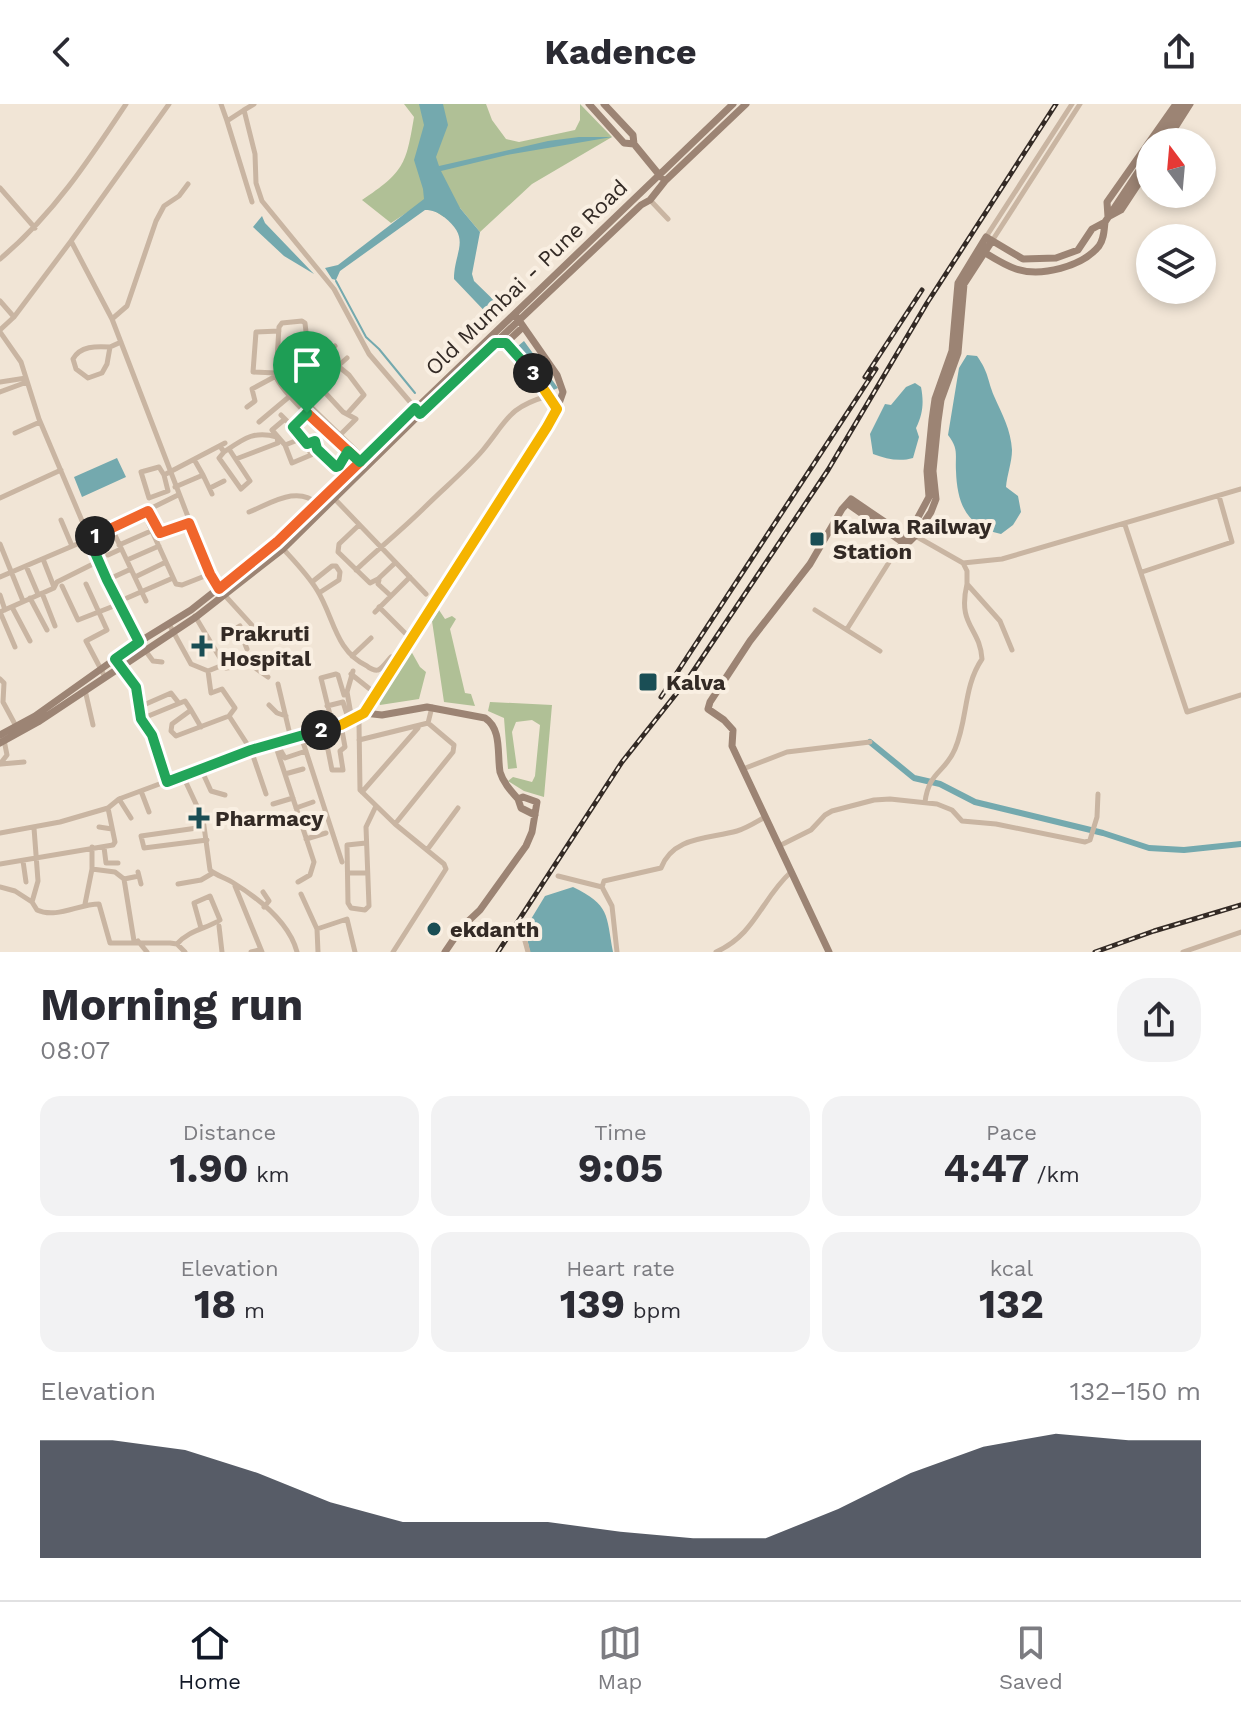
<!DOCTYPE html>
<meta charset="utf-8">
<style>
:root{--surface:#fff;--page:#f2f2f3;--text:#2b2b33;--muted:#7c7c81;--line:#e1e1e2;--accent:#111827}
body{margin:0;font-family:"Work Sans",sans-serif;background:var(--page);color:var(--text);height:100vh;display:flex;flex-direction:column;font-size:30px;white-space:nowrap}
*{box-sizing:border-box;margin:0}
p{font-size:26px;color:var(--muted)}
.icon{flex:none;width:44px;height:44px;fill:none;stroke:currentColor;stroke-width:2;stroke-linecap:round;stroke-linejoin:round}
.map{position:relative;height:848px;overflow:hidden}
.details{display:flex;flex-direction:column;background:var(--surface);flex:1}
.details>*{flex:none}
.needle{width:52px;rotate:344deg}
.fabs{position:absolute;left:1136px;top:24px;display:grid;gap:16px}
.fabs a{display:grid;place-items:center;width:80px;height:80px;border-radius:50%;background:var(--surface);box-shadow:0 4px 12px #0003;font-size:40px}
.pin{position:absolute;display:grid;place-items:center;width:68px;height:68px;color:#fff;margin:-82px -34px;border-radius:50% 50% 50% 0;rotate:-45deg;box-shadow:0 0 8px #0007}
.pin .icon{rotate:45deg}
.km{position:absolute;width:40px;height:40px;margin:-20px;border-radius:50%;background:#222;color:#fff;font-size:22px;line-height:40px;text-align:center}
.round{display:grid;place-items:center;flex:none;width:84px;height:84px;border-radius:32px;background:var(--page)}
.head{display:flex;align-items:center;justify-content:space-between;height:136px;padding:0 40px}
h1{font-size:44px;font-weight:700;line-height:60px}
.stats{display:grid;grid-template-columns:repeat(3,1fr);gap:12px;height:136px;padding:8px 40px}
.stats div{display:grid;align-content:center;border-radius:20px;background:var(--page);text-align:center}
.stats b{font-size:40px;font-weight:700}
.stats small{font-size:22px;font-weight:400}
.stats p{font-size:22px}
.chart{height:224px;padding:16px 40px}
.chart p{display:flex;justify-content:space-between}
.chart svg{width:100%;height:144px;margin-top:8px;fill:var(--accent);opacity:.7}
header{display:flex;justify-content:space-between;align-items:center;height:104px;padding:0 40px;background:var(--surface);font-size:36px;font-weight:700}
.dock{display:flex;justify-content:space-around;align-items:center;height:112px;border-top:2px solid var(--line);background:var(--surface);font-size:22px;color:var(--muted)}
.dock a{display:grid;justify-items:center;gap:4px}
.dock .selected{color:var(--accent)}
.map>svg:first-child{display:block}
</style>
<header><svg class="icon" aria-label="back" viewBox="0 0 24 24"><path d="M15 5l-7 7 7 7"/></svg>Kadence<svg class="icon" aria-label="share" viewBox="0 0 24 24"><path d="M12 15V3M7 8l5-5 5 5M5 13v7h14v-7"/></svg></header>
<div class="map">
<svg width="1241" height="848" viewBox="0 0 1241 848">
<rect width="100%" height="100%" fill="#f1e5d6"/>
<path fill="#b0c096" d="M404,0H486L492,16L506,35L519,38L575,26L580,16V0L612,33L532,80L480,128L460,104L444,113L433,106H425L420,100L391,119L362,96C404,68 406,61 414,13Z
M439,506L445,515L452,512L456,515L450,525L465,589L471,590L475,602L444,598L432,517Z
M411,547L420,563L426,568L419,595L380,601L378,594Z
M490,598L552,601L544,693L524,687L508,677L513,673L532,678L535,672L540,621L532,616L516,618L512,628L517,664L508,665L504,614L488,607Z"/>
<path fill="#74a9ae" d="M419,0H443L448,21L436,53L439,62L548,37L579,33H612L507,51L441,67L460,104L480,128L472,170L474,177L505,207L494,217L454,175C454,147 472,135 444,113C437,108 433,106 425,106L340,167L336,176L332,175L325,164L338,161L424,95L423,85L414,56L424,21Z
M262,112L265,119L314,170L284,152L253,123Z
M524,237L558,284L551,287L518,242Z
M967,251L977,252C989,269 987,275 994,292C1002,310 1011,326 1012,346C1012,358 1007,371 1006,383L1018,392L1021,408L1013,421L1001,430C967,423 957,400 956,367C955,351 959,345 948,331L959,264Z
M915,279L921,283C924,298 923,310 916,324L919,333L913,354C900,358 886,355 873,350L870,330L885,300L891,301L906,283Z
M117,354L126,373L82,393L74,373Z
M573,783C610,801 606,810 613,848H530L525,825L545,792Z"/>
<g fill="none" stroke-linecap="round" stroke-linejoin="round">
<path stroke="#74a9ae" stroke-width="2" d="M336,177L366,233L379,245L415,289"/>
<path stroke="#74a9ae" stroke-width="6" d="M870,638L914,674L940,680L975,698L1103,729L1149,744L1184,746L1241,740"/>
<path stroke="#c9b5a2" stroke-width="5" d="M221,0L227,17L244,6
M254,0L244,6L255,50L256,79L262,97L334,185L369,250L417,306
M227,17L252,98
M0,84L35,124
M650,96L668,115
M986,133L1072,0
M71,137L112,215L210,470L219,485L260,530L282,526
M992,137L1080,0
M0,155C52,112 89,56 126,0
M0,197L14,213
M112,215L127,202L156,117L164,102L179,92L188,80
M0,226L14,213L71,137L169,0
M0,228L21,258L39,315L107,476L139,538L153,557L162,558
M335,242L293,281L305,297L366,356
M110,243C96,242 80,242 73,255L76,265L88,274L102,269L107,260L110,243L121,238
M277,261L307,258L309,254L305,219L302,217L282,219L279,223L276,273C285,294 341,341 360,359
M338,262L347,254
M306,268L343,308L356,315L341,330
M276,269L253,268L256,228L279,227
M0,278L26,274
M317,282L338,262L349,271L364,291L347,310
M0,288L27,278
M247,303L255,297L252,285L276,272
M281,311L293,323L307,309
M285,315L272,326L285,341L292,359L311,351L306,338L293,323
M259,318L290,292
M15,329L40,318
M315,337L317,345L336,363L339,362L348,347
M307,340L327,327
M285,341L303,334
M220,342L224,348C243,335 254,326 277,333L278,339L236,355
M224,348L219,354L241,385L250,377L229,345
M164,371L159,363L141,368L149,394L168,387L164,371L225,339
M203,371L212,390
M175,383L203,371L195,357
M210,384L224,377
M329,389L426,490
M0,394L61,366
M148,407L160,429L189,419
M249,408C272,399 297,381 318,400
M146,414L176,480L182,481L210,470
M61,416L72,442
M359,421L339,440L338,448L370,479L378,475L395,459
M1125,421L1187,608L1241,591
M114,429L146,497
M912,430L963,459L1002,455L1241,385
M277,438C291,454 306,468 317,486C334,513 335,547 367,562C369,564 375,567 378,566C382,565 388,556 391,553
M0,440L23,497
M119,441L151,427
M108,451L121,445
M43,455L54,483
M127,456L159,442
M963,459L967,467V480L1000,517L1012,546
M26,462L38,490
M356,466C379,444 403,425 425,403C444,384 466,366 483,346C507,317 508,303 548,292
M1142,468L1232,438L1219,392
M0,473L89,435L178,391
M135,473L166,458
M107,476L131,465
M379,476L378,480L391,492
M312,478L332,462H336L340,468L339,476L319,489
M86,480L107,526L86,537L105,573
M62,482L78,516L119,500
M42,489L55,522
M0,491L5,506
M30,494L47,526
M127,494L173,474
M12,503L30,537
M379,503L405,529
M815,506L880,547
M0,508L54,484L57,478L99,457
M0,508L15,543
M375,508L410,473
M195,512L226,564L251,561L268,573
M169,520L191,560L208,567L223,561
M238,523L247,545
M847,525L903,436
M227,530L240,522
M352,552L371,534
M115,555L136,583L141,615L152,631L167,678
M208,567L211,589L222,585L235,604L229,612
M351,570L376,590
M0,575L4,579L3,598L17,624
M278,580L291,635
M85,586L93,621
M269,601L277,609L286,612
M327,602L343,598L349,617
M139,603L171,589L178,598
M191,606L201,623
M141,615L185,597L191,606L172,620L171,627L176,632L229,612L251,646L266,690
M352,616L347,588L353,567
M359,619L360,686L395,720
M428,619L432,603
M333,623L321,574L336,570L338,571L344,591
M324,626L332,666H343L340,647L345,643L341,621
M301,632L342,758
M359,636L428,619L454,641L453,648L395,720L444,760L446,765L393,848
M275,640L314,758L310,771L298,778
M281,647L285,654L306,647
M0,660L7,651L4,636
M1,660L24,658
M201,665L211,687L225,691
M743,665L787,648L870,638
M285,670L303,665
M183,672L203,715L210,766C217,772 224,773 232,778C258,794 289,818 297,848
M141,687L149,708
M362,688L418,624
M119,695L131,714
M925,698C929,667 945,669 955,645C968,615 963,583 982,555C980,523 957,522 967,480
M273,700L293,694
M296,704L313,698
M99,723L112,725
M204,723L141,732L144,744L207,736
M34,724L38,777L32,798L37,806C56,815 79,800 99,800L110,839H170L177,840L185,848
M0,729L60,718L108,704
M306,735L326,729
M366,739L347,741L348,799L351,804L365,806L369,802L366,723L376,702
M779,742L811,726L825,711L832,707L874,696L890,695L937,700L952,706L962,717L996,720L1085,738L1090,736L1097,713L1098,690
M104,743L106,759H118
M427,746L458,704
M23,757L26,778
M0,760L113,741L115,738L108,704L119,695L251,646L341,621L364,609
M92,765L115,768L124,775L134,837
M138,768L141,780
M348,769H367
M558,772L602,783
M124,775L139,772
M178,780L201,776L213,769
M235,782L262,848
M0,783L15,787L32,798
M263,788L269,797L264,803
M301,790L317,825L318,848
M85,800L92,765V743
M219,822L222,848
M317,825L347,815L355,848
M522,826L528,848
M138,837L147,848
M177,840C189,826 206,825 220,816L210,792L194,799L201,824
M251,848L259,846
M617,848L612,802L602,783L604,777L661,764C673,732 709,735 737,727C747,724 756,718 765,713
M716,848C756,830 761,795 791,768
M1183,848L1241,828"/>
<path stroke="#9c8474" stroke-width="7" d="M589,0L624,39L634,40
M604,0L633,31L634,40L661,73
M1158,38L1183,0
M1166,38L1190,0
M1150,62L1121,106L1108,113L1107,98L1176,0
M982,147C992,153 1004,161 1016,165C1041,173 1082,163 1099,142C1104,135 1104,127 1105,118
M523,223L506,239L533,269L557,305
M848,400L902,438L910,437L915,432L931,408L936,395L933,367L938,317L941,296L958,249L964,180L992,137
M0,631L35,612L139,538L191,506L277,438L733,0
M0,639L38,618L196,513L283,445L420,310L641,101L650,96L665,77L746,0
M518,695L521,704L535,711
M445,848L462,823L480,806L526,742L532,728L537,698L523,693L518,695C510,686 503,678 500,668C497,650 502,625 485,614L427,603L382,611L364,609L557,305L563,288L557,271L516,212
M829,848L732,642L733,626L724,616L708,605L710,598L750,537L810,460L842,405L851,395L904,431L910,428L929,393L927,367L932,316L935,295L952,247L958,179L986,133L1023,155L1056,154L1078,146L1092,125L1105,118L1150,50"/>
<defs>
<path id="rail" d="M865,273L922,186
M661,593L876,265
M498,848L622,658L688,575L828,366L927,199L1056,0
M1095,848L1154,827L1241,801"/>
</defs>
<use href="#rail" stroke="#332a25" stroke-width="5"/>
<use href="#rail" stroke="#f9efe2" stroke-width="2" stroke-dasharray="6" stroke-linecap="butt"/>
</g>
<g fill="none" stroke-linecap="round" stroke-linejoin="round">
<defs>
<path id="split-1" d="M95,432L148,407L160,429L189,419L210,470L219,485L277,438L360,358L307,309"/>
<path id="split-2" d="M95,432L89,435L107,476L139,538L115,555L136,583L141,615L152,631L167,678L251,646L321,626"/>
<path id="split-3" d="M321,626L341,621L364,609L547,323L557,305L533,269"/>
<path id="split-4" d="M307,309L293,323L307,340L315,337L317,345L336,363L339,362L348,347L360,358L415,304L420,310L495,239H506L533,269"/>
</defs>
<use href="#split-1" stroke="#fff" stroke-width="16"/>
<use href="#split-2" stroke="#fff" stroke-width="16"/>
<use href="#split-3" stroke="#fff" stroke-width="16"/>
<use href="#split-4" stroke="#fff" stroke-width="16"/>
<use href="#split-1" stroke="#f0652b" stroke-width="10"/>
<use href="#split-2" stroke="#22a559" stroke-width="10"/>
<use href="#split-3" stroke="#f5b400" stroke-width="10"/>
<use href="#split-4" stroke="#22a559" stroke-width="10"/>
</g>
<g fill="#1a4e55" stroke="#f9efe2" stroke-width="3">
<rect x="809" y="427" width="16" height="16" rx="4"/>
<path d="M198 530h8v8h8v8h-8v8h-8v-8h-8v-8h8z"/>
<rect x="638" y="568" width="20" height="20" rx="4"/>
<path d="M195 702h8v8h8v8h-8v8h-8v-8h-8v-8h8z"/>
<circle cx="434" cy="825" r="8"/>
</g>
<g text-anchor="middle" stroke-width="8" stroke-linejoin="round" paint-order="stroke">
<g font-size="22" fill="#332a25" stroke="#f9efe2">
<text transform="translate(526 173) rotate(-44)" y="8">Old Mumbai - Pune Road</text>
</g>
<g font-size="22" font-weight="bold" fill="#332a25" stroke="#f9efe2" text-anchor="start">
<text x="833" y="430">Kalwa Railway<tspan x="833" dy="25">Station</tspan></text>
<text x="220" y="537">Prakruti<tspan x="220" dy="25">Hospital</tspan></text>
<text x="666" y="586">Kalva</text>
<text x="215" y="722">Pharmacy</text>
<text x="450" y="833">ekdanth</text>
</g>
</g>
</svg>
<div class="fabs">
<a><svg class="needle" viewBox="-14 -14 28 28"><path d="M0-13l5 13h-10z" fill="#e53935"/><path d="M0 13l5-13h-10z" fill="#7c7c81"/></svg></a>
<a><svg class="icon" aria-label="layers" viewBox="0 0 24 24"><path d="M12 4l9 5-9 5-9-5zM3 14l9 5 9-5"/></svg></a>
</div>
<div class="pin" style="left:307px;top:309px;background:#1e9e55"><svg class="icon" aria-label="arrive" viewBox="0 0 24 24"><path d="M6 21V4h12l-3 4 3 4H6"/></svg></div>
<b class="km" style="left:95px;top:432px">1</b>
<b class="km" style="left:321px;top:626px">2</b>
<b class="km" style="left:533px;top:269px">3</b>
</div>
<section class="details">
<div class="head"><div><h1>Morning run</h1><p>08:07</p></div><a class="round"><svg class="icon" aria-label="share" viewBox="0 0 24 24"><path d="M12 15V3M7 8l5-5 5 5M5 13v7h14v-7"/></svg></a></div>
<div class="stats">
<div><p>Distance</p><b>1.90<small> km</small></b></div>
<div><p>Time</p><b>9:05</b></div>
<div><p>Pace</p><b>4:47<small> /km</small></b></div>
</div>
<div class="stats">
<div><p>Elevation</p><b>18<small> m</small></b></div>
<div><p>Heart rate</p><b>139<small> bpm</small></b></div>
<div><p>kcal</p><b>132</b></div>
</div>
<div class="chart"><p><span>Elevation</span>132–150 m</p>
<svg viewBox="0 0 160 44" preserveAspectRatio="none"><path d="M0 44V8L10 8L20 11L30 18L40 27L50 33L60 33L70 33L80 36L90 38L100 38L110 29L120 18L130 10L140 6L150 8L160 8V44z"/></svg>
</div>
</section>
<nav class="dock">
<a class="selected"><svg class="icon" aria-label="home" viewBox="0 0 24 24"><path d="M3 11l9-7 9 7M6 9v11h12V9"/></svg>Home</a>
<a><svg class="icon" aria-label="map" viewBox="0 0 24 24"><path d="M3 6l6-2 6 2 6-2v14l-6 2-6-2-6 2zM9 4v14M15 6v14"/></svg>Map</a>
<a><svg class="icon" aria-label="saved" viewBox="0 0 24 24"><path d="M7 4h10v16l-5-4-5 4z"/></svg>Saved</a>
</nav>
